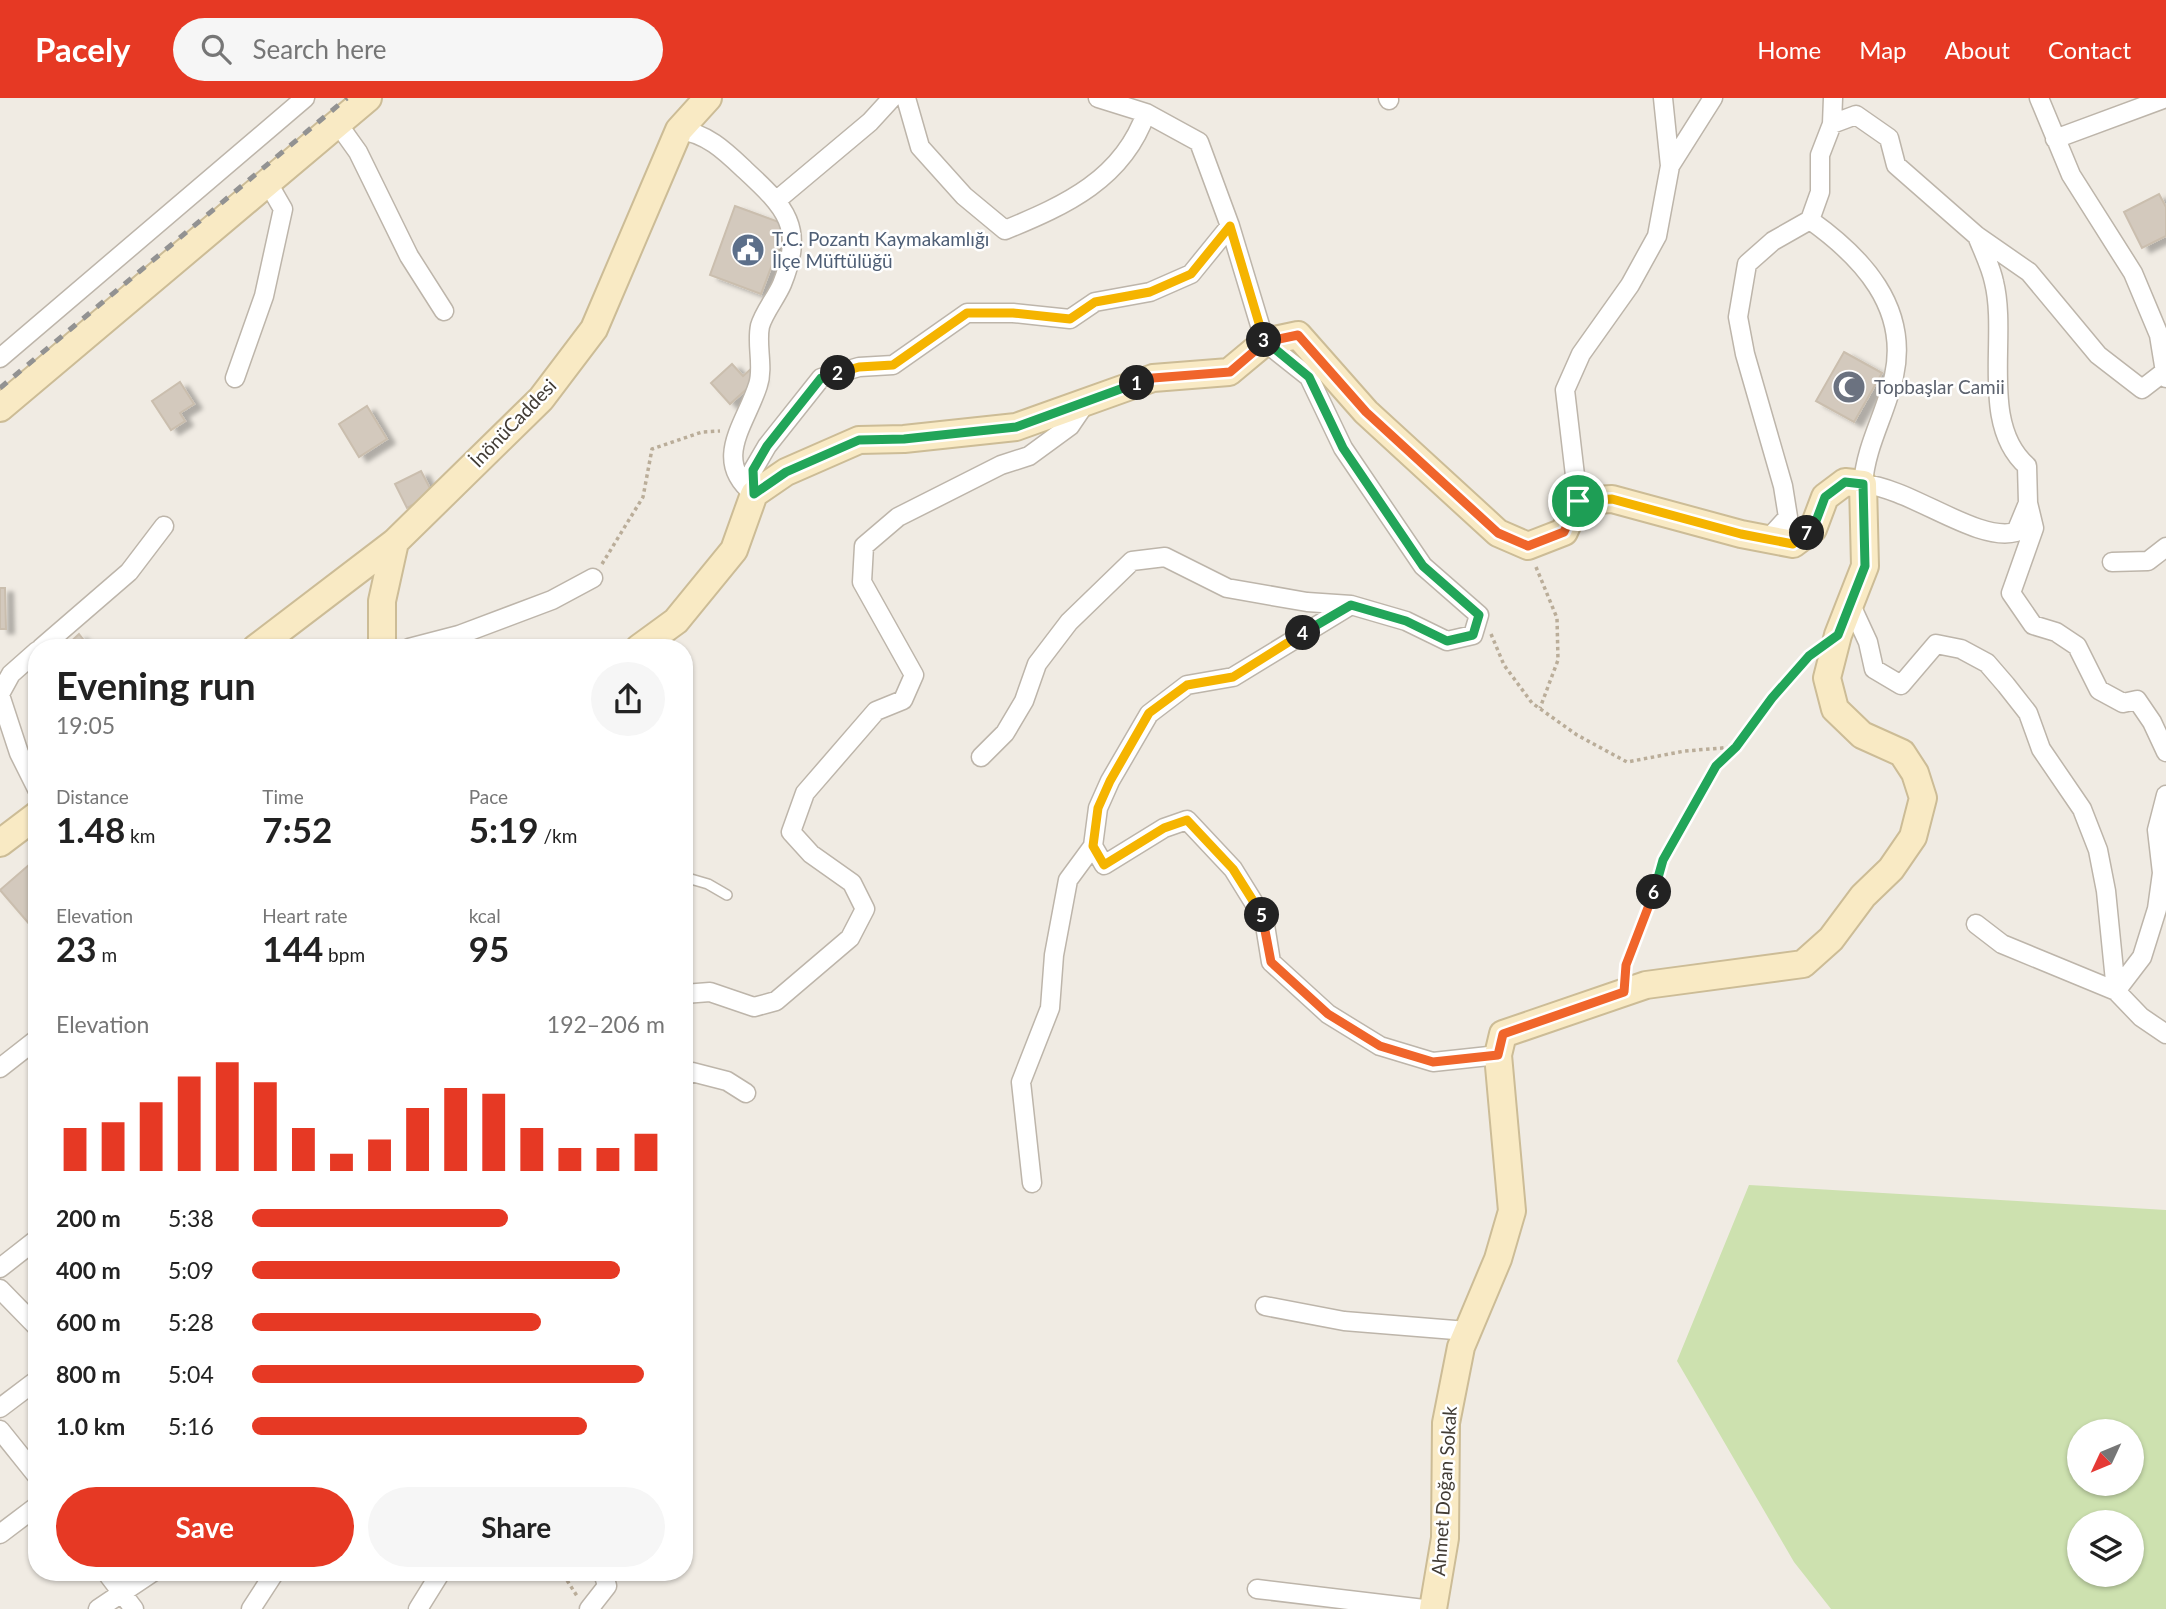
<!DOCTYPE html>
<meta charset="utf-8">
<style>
:root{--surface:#fff;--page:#f6f6f6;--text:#222;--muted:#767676;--accent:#e63924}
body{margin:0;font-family:Lato,sans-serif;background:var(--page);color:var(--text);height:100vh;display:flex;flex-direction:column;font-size:26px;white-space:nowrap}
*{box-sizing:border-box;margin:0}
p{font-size:23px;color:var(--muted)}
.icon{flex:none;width:38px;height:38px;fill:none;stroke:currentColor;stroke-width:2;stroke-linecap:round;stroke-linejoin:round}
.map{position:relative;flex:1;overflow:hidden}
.side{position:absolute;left:28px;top:541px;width:665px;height:942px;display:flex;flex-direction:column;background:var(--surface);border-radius:28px;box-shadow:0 2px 5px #0004}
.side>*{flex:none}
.needle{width:46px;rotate:226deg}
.controls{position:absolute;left:2067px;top:1321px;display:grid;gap:14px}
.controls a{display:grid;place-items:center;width:77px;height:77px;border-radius:50%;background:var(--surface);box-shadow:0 2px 5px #0004;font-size:35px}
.pin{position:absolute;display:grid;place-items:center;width:60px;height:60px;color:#fff;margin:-30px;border:4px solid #fff;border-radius:50%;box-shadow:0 2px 7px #0007}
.km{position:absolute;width:35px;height:35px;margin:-18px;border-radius:50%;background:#222;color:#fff;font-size:19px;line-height:35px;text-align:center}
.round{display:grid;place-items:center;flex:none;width:74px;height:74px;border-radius:37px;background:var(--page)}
.overview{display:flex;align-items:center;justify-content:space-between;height:119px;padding:0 28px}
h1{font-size:38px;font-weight:700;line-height:52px}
.figures{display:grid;grid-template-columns:repeat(3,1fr);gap:10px;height:119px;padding:7px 28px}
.figures div{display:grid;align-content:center}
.figures b{font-size:35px;font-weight:700}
.figures small{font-size:19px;font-weight:400}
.figures p{font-size:19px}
.chart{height:196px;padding:14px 28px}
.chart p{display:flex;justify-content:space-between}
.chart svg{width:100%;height:126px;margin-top:7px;stroke:var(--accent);stroke-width:6}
.primary-button{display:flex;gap:14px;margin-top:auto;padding:14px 28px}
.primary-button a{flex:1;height:80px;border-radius:42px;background:var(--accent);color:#fff;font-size:28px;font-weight:700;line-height:80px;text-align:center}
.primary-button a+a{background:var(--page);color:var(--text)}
ul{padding:0 28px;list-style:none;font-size:23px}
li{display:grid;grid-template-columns:112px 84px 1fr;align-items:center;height:52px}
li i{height:18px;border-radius:9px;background:var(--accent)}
header{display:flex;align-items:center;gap:42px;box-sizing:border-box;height:98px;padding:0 35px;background:var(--accent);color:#fff}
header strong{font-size:33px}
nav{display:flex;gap:38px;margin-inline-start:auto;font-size:24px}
.search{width:490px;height:63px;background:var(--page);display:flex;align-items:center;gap:18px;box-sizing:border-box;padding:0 24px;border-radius:38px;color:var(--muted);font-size:26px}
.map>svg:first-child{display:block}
</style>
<header>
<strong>Pacely</strong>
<div class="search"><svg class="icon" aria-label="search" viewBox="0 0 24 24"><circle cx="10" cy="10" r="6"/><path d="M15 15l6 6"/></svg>Search here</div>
<nav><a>Home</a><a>Map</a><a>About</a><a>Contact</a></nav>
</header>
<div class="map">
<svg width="2166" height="1511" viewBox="0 0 2166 1511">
<defs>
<filter id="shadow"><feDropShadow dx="8" dy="4.5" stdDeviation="2" flood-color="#0004"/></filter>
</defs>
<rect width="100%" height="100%" fill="#f0ebe3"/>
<path fill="#cde1af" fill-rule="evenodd" d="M1749,1087L2166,1112V1511H1831L1794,1464L1677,1263ZM2079,1334H2132V1386H2079ZM2079,1424H2132V1477H2079Z"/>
<path fill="#d3c9bd" stroke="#cabeae" stroke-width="2" filter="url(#shadow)" d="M2159,96L2166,109V138L2142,150L2124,114Z
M735,108L787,127L761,196L710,177Z
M1844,254L1882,275L1854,324L1816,303Z
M732,266L743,278L751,271L759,280L730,306L711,285Z
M180,284L194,306L180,315L185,323L171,332L152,303Z
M367,308L387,341L359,359L339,326Z
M421,373L433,396L407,410L395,386Z
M0,490H5L6,531H0Z
M79,536L90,550H64Z
M37,760V835L0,792Z"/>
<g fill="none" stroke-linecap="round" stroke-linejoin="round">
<defs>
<path id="lane" d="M684,779L708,786L727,797"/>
<path id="street" d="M906,0L920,49L964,98L1005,132C1066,107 1123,81 1146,15
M1388,0L1389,2
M2039,0L2071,77L2133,175L2159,237L2166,280
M338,26L358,54L409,158L444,213
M1832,26L1833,0
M679,32C707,35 726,54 745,72C786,110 805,129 782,186C776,200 764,214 760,228C756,247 764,269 758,287C746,326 711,362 754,396L753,372L767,348L821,280L859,269L893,267L967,215H1013L1070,221L1095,204L1150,194L1191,176L1230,128
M2055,41L2166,0
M1670,68L1713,0
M777,102L870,24L892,0
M1810,122C1862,159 1909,209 1894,278C1886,316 1866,346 1863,386C1911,390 1977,445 2016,434L2028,405L2027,368C1979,326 2008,240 1994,184C1991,169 1983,153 1977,138
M0,260L305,0
M235,280L264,198L283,111L268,85
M1578,403L1565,292L1581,256L1630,187L1657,138L1670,68L1663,0
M2028,405L2034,430L2011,495L2033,527L2056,534L2077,548L2099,592L2123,605L2137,602L2152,624L2166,654
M1768,441L1788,419L1783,388L1745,256L1738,219L1747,166L1773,143L1810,122L1820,94V57L1832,26L1856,17L1889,40L1896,67L1977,138L2029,174L2098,257L2142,291L2164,274
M2112,464L2148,463L2166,449
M1850,505L1868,544L1874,571L1901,587L1936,546L1961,551L1987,565L2006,587L2028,615L2041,651L2082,711L2098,752L2106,793L2116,893L2141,919L2166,936
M1351,507L1233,579L1187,587L1149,616L1110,683L1098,710L1093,748L1104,767L1164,730L1187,722L1233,771L1264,821L1271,864L1328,916L1380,948L1433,964L1498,957
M41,550L129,474L164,428
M409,550L459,537L552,502L593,480
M0,596L11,576L37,553
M0,597L19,655L37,691
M981,659L1005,635L1024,603L1037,566L1069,524L1132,463L1165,459L1227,490L1307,504L1351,507L1406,523L1447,543L1473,537L1479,517L1423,468L1343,350L1309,279L1265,244L1230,128L1199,44L1146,15L1098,0
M1976,826L2002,846L2116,893L2142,859L2157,811L2162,775L2157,732L2166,697
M684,896L710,894L754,909L776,903L850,840L865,811L852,785L811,756L791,734L805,695L876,613L903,602L914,577L862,484L864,448L898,419L1001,367L1029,358L1070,328L1087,303
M0,970L37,941
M684,977L692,974L727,983L746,995
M1032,1085L1021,984L1050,910L1054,857L1068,782L1093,748
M0,1170L37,1141
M0,1191L37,1229
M1265,1208L1344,1223L1467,1233
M0,1310L37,1282
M0,1332L37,1378
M0,1436L37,1408
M106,1474L134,1511
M1257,1491L1424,1511
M98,1511L153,1474
M251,1511L275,1474
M418,1511L441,1474
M589,1511L607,1488L603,1474"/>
<path id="secondary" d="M0,310L368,0
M256,550L395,444L541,301L594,231L679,32L708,0
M382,550V503L395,444
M639,550L676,523L734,452L754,396L786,374L859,342L904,341L1016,329L1153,280L1229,274L1265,244L1298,237L1366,314L1498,435L1528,448L1564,434L1578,403L1612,401L1741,436L1793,446L1813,431L1825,399L1845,384L1863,386L1865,468L1838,537L1827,580L1835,611L1862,637L1902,655L1915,675L1923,700L1913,739L1891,771L1863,798L1831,841L1803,866L1646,887L1503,936L1498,957L1512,1113L1498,1161L1461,1249L1446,1325L1445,1440L1433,1511
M0,745L37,717"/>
</defs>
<use href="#lane" stroke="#bdb5aa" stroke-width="12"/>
<use href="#street" stroke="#bdb5aa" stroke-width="21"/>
<use href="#secondary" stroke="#ccbc96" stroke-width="30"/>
<path stroke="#baad99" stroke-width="3.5" stroke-dasharray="3.5 3.5" stroke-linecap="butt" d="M602,466L643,399L652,351L702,334L720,333
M1536,469L1557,520L1558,562L1540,610
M1491,536L1504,567L1532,605L1577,637L1627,664L1685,653L1734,649
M1626,872L1646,819L1663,762L1716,668L1736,649L1772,600L1808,559
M557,1474L563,1476L577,1498"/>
<use href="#lane" stroke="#fff" stroke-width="9"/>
<use href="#street" stroke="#fff" stroke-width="18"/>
<use href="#secondary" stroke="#f9eac4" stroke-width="26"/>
<path stroke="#929292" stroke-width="5" stroke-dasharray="9 9" stroke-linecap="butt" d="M0,290L347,0"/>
</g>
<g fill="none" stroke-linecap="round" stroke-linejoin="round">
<defs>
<path id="split-1" d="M1137,285L1153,280L1230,274L1265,244L1298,237L1366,314L1498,435L1528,448L1564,434L1578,403"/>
<path id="split-2" d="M838,275L821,280L767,348L753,372L754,396L786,374L859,342L904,341L1016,329L1137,285"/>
<path id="split-3" d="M838,275L859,269L893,267L967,215H1013L1070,221L1095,204L1150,194L1191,176L1230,128L1264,242"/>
<path id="split-4" d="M1264,242L1309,279L1343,350L1423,468L1479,517L1473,537L1447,543L1406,523L1351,507L1303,535"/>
<path id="split-5" d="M1262,817L1233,771L1187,722L1164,730L1104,767L1093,748L1098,710L1110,683L1149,615L1187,587L1233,579L1303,535"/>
<path id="split-6" d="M1262,817L1271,864L1328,916L1380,948L1433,964L1498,957L1503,936L1624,894L1626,867L1654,794"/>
<path id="split-7" d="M1654,794L1663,762L1716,668L1736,649L1772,600L1809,558L1838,537L1865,468L1863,386L1845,384L1825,399L1813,431L1807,435"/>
<path id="split-8" d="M1578,403L1612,401L1741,436L1793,446L1807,435"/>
</defs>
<use href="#split-1" stroke="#fff" stroke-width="14"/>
<use href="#split-2" stroke="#fff" stroke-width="14"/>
<use href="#split-3" stroke="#fff" stroke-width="14"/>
<use href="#split-4" stroke="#fff" stroke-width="14"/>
<use href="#split-5" stroke="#fff" stroke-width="14"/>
<use href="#split-6" stroke="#fff" stroke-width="14"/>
<use href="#split-7" stroke="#fff" stroke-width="14"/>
<use href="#split-8" stroke="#fff" stroke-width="14"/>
<use href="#split-1" stroke="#f0652b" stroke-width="9"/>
<use href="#split-2" stroke="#22a559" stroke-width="9"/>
<use href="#split-3" stroke="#f5b400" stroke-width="9"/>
<use href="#split-4" stroke="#22a559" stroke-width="9"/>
<use href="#split-5" stroke="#f5b400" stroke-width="9"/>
<use href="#split-6" stroke="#f0652b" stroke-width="9"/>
<use href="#split-7" stroke="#22a559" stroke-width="9"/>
<use href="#split-8" stroke="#f5b400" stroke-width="9"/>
</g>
<defs>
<symbol id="civic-disc" viewBox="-11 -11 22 22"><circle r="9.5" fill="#5c6f8a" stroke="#fff"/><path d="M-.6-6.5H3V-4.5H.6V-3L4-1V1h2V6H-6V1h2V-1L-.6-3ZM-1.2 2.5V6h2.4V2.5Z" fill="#fff"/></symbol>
<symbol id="mosque-disc" viewBox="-11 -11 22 22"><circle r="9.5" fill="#6b7280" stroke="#fff"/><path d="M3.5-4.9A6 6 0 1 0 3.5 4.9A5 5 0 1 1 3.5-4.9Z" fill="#fff"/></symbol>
</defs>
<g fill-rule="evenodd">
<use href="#civic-disc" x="729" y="133" width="38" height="38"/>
<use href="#mosque-disc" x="1830" y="270" width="38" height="38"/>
</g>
<g text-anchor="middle" stroke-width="5" stroke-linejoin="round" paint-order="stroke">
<g font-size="19" fill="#4e5e75" stroke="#fff" text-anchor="start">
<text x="772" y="148">T.C. Pozantı Kaymakamlığı<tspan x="772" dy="22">İlçe Müftülüğü</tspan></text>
</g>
<g font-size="19" fill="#5b616d" stroke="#fff" text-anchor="start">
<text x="1874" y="296">Topbaşlar Camii</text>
</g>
<g font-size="19" fill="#413b34" stroke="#fff">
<text transform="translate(513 325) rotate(-46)" y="7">İnönüCaddesi</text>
<text transform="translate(1444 1393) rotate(-86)" y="7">Ahmet Doğan Sokak</text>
</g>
</g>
</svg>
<div class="controls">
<a><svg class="needle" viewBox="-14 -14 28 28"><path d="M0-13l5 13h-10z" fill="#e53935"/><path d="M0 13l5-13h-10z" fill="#767676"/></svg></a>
<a><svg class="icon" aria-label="layers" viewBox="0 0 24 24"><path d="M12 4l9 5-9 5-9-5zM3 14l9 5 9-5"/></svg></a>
</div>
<div class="pin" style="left:1578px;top:403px;background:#1e9e55"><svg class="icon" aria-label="arrive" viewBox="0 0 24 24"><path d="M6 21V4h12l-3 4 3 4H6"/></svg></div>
<b class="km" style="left:1137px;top:285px">1</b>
<b class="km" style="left:838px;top:275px">2</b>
<b class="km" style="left:1264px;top:242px">3</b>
<b class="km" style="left:1303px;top:535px">4</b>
<b class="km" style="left:1262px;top:817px">5</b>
<b class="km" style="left:1654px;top:794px">6</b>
<b class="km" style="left:1807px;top:435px">7</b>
<section class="side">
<div class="overview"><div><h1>Evening run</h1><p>19:05</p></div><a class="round"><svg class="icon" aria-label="share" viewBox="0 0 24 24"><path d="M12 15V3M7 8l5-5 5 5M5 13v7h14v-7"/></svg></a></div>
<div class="figures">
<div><p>Distance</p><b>1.48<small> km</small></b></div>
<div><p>Time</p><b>7:52</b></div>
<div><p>Pace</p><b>5:19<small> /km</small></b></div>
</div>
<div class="figures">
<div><p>Elevation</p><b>23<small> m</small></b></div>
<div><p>Heart rate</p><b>144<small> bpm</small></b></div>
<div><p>kcal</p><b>95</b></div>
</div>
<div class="chart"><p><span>Elevation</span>192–206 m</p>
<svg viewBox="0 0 160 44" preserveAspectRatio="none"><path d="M5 44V29M15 44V27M25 44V20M35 44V11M45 44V6M55 44V13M65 44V29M75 44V38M85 44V33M95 44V22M105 44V15M115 44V17M125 44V29M135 44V36M145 44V36M155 44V31"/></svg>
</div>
<ul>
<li><b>200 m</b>5:38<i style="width:62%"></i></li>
<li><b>400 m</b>5:09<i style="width:89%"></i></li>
<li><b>600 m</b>5:28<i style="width:70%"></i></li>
<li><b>800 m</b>5:04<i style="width:95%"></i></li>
<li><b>1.0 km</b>5:16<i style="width:81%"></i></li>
</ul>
<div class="primary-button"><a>Save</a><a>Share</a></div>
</section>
</div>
